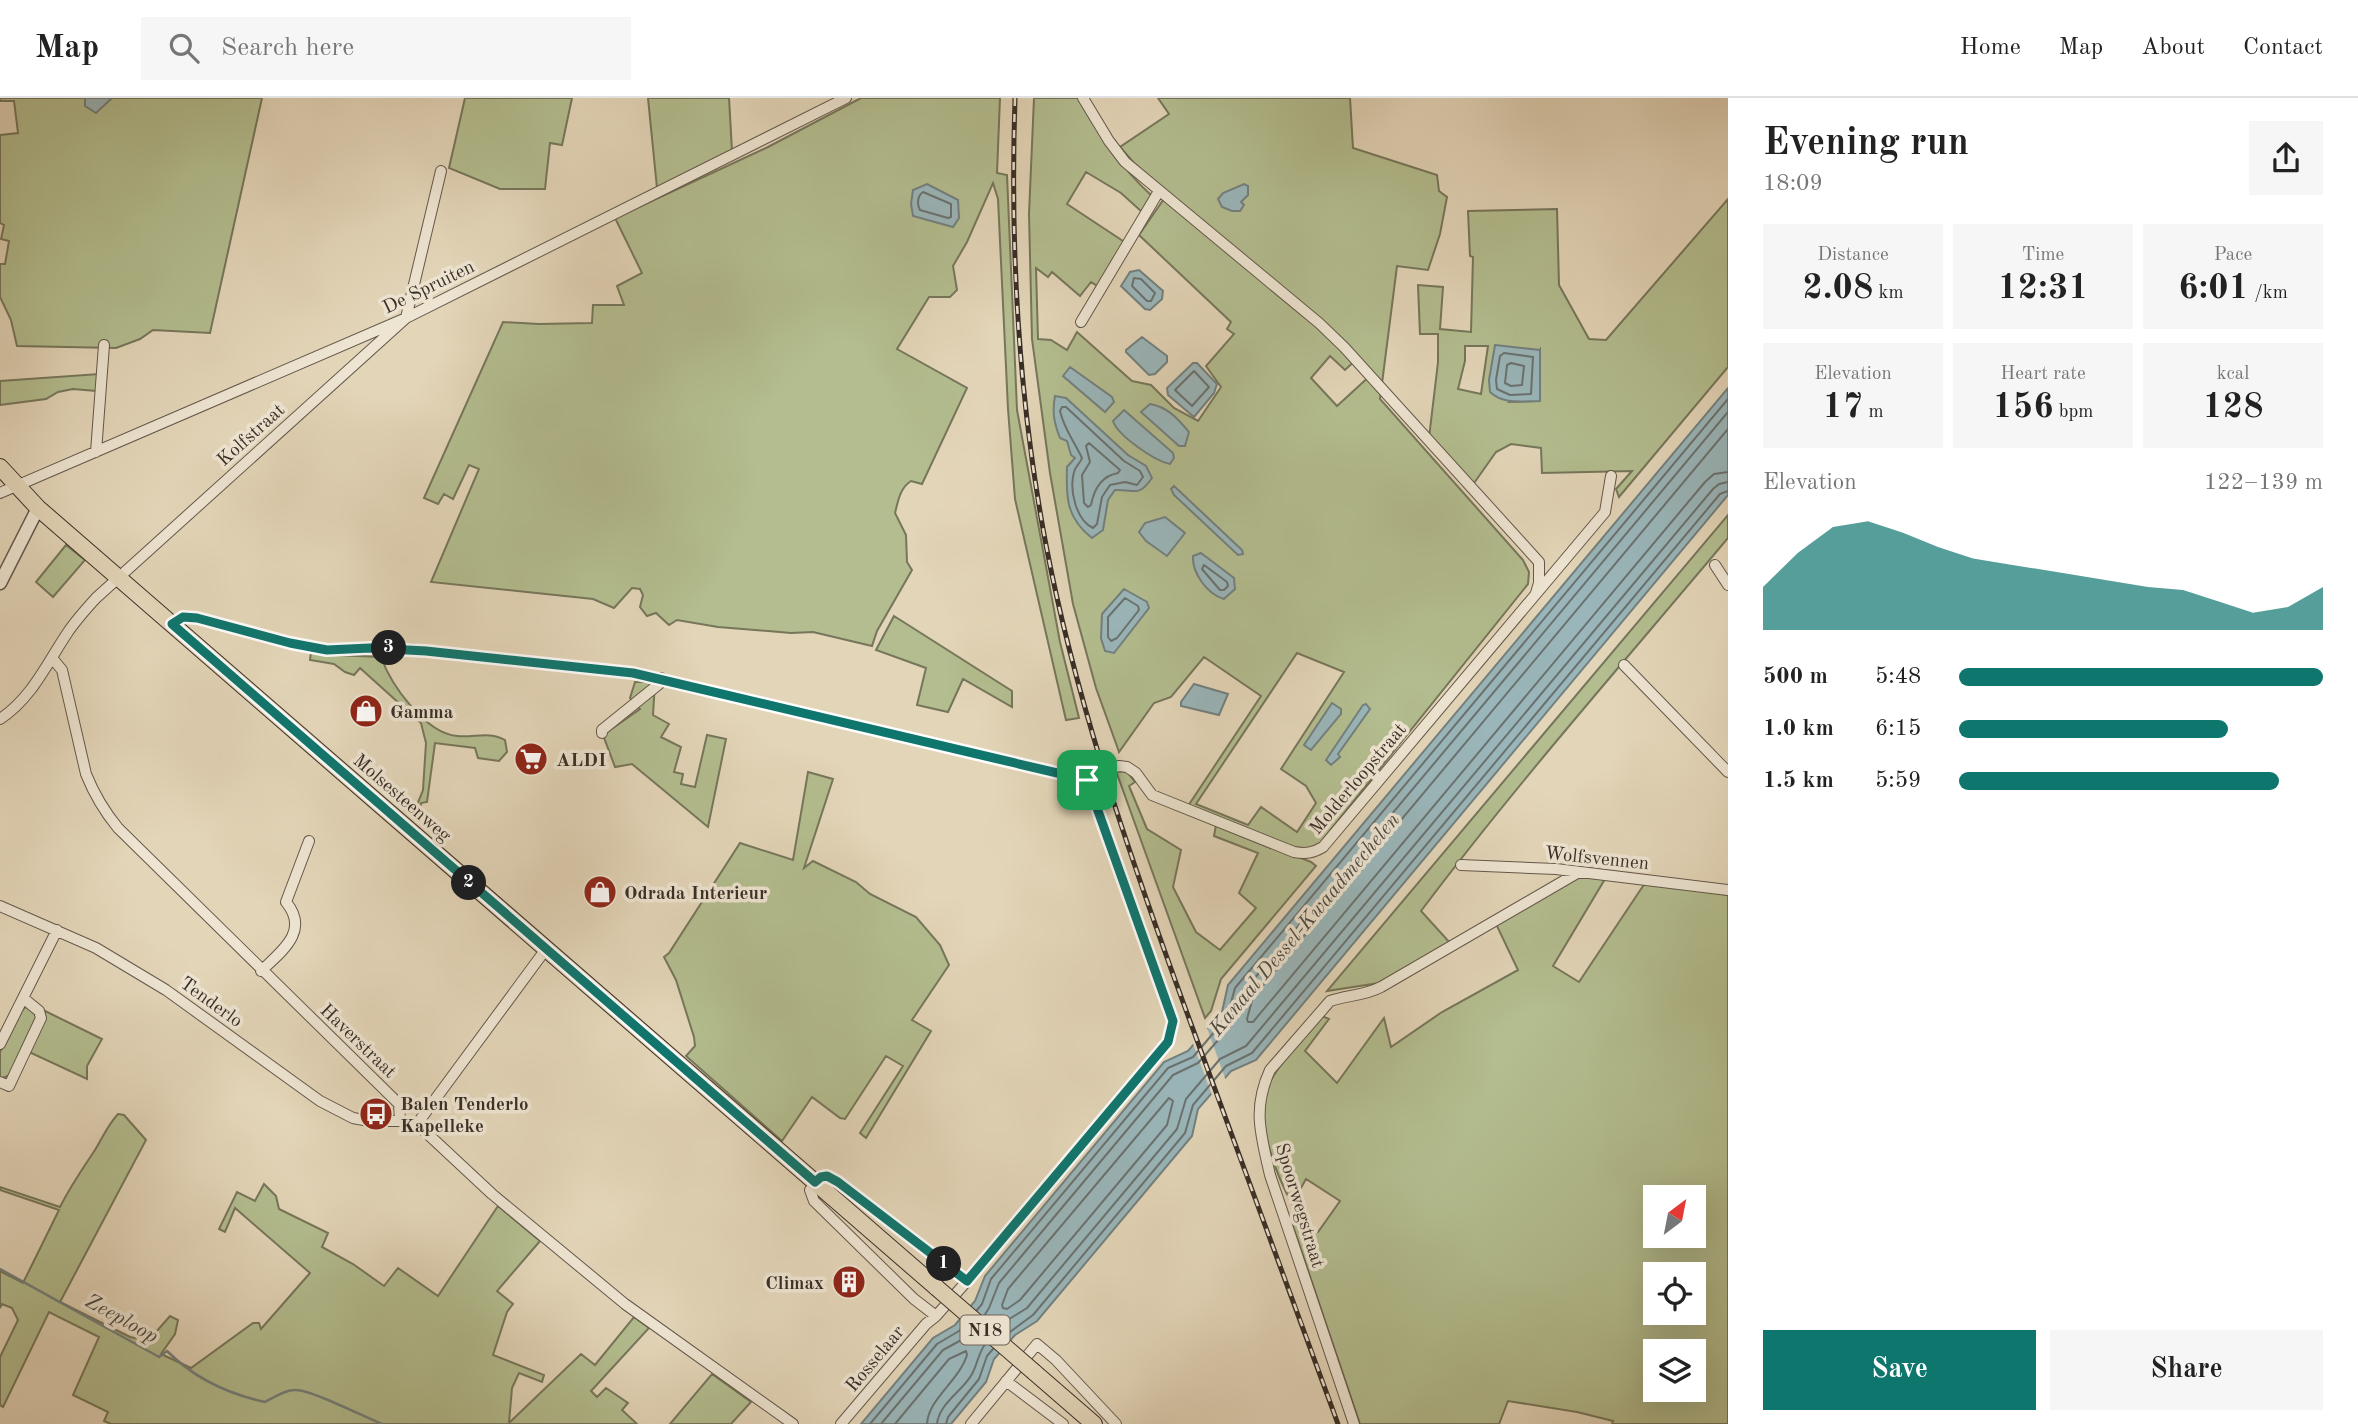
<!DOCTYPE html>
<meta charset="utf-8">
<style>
:root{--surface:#fff;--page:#f6f6f6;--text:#222;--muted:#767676;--line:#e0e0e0;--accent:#0f766e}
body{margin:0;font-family:"Old Standard TT",serif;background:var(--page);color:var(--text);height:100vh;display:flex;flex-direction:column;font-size:26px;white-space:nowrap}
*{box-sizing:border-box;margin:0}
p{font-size:23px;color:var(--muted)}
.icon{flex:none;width:38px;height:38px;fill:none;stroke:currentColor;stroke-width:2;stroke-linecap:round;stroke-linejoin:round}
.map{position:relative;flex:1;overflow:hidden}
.details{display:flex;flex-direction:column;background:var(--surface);width:630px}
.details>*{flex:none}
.needle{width:46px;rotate:32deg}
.controls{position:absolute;left:1643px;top:1087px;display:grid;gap:14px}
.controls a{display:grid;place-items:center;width:63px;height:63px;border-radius:0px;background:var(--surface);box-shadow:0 7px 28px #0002;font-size:35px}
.pin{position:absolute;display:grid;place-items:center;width:60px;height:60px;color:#fff;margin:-30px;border-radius:14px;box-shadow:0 4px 10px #0006}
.km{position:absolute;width:35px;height:35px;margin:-18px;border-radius:50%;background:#222;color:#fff;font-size:19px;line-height:35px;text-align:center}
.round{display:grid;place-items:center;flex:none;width:74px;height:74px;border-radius:0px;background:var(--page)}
.headline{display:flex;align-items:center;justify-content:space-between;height:119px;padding:0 35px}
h1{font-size:38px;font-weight:800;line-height:52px}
.figures{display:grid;grid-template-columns:repeat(3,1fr);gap:10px;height:119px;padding:7px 35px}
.figures div{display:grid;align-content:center;border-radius:0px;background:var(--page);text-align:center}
.figures b{font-size:35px;font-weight:800}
.figures small{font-size:19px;font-weight:400}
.figures p{font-size:19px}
.chart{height:196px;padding:14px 35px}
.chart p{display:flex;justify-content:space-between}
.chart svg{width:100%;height:126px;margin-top:7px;fill:var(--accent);opacity:.7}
.action{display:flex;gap:14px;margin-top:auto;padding:14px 35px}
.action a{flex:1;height:80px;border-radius:0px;background:var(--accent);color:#fff;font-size:28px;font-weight:800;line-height:80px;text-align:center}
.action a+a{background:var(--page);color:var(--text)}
ul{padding:0 35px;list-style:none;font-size:23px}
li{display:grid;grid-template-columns:112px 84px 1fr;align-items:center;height:52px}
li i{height:18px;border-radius:9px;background:var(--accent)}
header{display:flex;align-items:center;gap:42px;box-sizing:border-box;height:98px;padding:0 35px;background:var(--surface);border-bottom:2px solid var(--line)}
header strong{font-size:33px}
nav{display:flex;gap:38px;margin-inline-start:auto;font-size:24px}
.search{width:490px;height:63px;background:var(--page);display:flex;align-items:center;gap:18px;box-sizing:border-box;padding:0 24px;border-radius:0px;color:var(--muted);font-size:26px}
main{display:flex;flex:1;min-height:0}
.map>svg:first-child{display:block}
</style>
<header>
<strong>Map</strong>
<div class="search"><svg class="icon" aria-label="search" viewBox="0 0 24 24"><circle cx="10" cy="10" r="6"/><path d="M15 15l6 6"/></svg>Search here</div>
<nav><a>Home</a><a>Map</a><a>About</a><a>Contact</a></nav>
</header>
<main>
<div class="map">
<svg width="1728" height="1326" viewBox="0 0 1728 1326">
<rect width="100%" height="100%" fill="#e3d5b8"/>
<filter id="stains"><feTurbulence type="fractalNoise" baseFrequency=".00286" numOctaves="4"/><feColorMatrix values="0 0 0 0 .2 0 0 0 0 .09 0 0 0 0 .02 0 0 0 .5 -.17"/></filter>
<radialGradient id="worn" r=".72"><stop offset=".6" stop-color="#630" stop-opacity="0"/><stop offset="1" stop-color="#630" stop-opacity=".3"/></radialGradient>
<path fill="#b3bd8f" stroke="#76765b" stroke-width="2" fill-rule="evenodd" d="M0,0H262L210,235L153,232L140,241L116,250L17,248L11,222L0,199V166H5L9,143L1,141L4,127L0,125V37L18,35L14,3H0Z
M465,0H572L562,47L550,45L545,91H500L449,70Z
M648,0H729L732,53L657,90Z
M861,0H1000L997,75L1007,77L1017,312L1060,544L1079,620L1066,622L1015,401L1008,311L998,101L993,85L967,144L953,168L957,192L950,199H929L897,251L967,290L922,386L911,383C900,390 898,403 895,415L906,437L907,464L912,472L877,533L872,548L813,534L791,535L718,529L677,522L669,527L656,515L647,518L640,509L643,497L640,491L632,490L614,510L593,501L431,484L479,371L469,367L453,401L444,396L438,406L424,400L503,224L539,226L592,225L593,207H624L617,188L642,175L615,120L768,49Z
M1034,0H1079C1102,39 1118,67 1152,98L1143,115L1121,95L1086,74L1067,106L1126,145L1099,189L1091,184L1080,198L1052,174L1048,179L1036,170L1038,241L1051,242L1067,252L1077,234L1132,283L1151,287L1174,310L1198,323L1221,289L1206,268L1234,236L1227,231L1231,224L1139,137L1168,95L1134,65L1120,49L1169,16L1158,0H1350L1353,50L1437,77L1439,93L1447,99L1440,136L1428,172L1397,168L1380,301L1523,462L1529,474L1528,486L1313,754L1291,749L1188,708L1261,598L1204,559L1171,599L1154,605L1119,654L1118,651L1096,590L1073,506L1050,375L1032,241L1029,116ZM1330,258L1345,272L1357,261L1372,276L1337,308L1311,280ZM1297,555L1344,574L1281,671L1306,688L1316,705L1297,734L1261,709L1248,727L1196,706Z
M1728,101V269L1619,399L1616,391L1632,373L1542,375L1541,350L1511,346L1496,354L1472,388L1429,340L1438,264V236H1420L1418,187L1443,189L1440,231L1471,234L1473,159L1470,158L1468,113L1557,111L1559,187L1589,241L1606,242ZM1465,248H1488L1481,296L1458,291L1465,263ZM1540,252V303L1509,304Z
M99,276L96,293L73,291L58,294L46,301L0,307V283Z
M1728,417V440C1625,563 1518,684 1421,813L1451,846L1379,885L1327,893Z
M66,447L85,462L53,499L36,484Z
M894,518L1012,593V609L963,581L948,614L917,607L926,570L876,552Z
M311,554L333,557L381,559C391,587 425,635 457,638C474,640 489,633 505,642L507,654L499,663L478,660L475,650L435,645L427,704L421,705L419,719L413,717L423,692L426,645L421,625L360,570L354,577L345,574L334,566L310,562Z
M635,584H655L653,617L669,626L661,639L681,649L674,674L683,676L681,686L695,689L707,637L726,641L708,729L632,666L615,669L603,637L640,611L630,600Z
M1116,673L1127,674L1135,684L1129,688L1147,731L1181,752L1173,789L1196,834L1220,852L1256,810L1239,795L1258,755L1214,738L1216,727L1311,764L1316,768L1221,881L1211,913L1205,920Z
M808,674L833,681L804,770L813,763L856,784L870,796L916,819L940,847L949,867L912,922L931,933L866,1040L860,1035L903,968L886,958L845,1021L840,1020L812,999L782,1043L686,958L695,948L694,939L676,882L664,859L669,855L740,745L793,762Z
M1578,778L1605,781L1553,868L1579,884L1645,785L1728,797V1326H1612L1613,1323L1577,1314L1508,1303L1499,1326H1360L1293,1128L1300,1121L1318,1134L1340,1103L1306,1081L1292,1106C1275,1074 1252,1018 1271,982C1284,959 1305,939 1322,918L1329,921L1305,953L1337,985L1384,920L1391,949L1442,914L1518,872L1496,826ZM1656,1099H1694V1138H1656ZM1656,1176H1694V1214H1656ZM1656,1253H1694V1292H1656Z
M27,908L37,918L10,977L0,981V954L22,912Z
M43,912L102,941L87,968V981L29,954Z
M118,1016L124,1017L146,1042L60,1204L130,1239L145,1242L156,1234L170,1218L178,1222L175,1236L161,1256L191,1270L253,1225H259L261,1231L310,1175L235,1110L225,1134L219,1131L237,1094L255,1103L264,1086L276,1098L279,1111L328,1135L322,1149L353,1166L384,1188L398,1170L438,1198L498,1108L540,1143L497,1193L513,1206L507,1214L493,1257L544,1277L542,1284L519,1275L512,1290L509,1325L581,1256L595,1267L634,1219L649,1230L591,1293L597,1299L606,1290L628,1305L622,1312L637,1326H111L104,1323L108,1314L73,1297L99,1239L49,1214L3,1309L0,1307V1259L18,1222L12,1210L2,1206L0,1210V1173L23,1185L59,1112L0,1092V1089L60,1109C70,1089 81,1073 93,1055C102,1041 107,1028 118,1016Z
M712,1276L751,1304L731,1326H670Z"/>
<path fill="#9ab6ba" stroke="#73807f" stroke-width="2" d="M112,0L96,15L85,8V0Z
M927,86L958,102L959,120L953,129L913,118L911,106L913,92Z
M1244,86L1248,88V97L1241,104L1244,107L1240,113H1232L1222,109L1218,101L1223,95Z
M1139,172L1163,193L1162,201L1150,212L1145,211L1121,188L1130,174Z
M1142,239L1167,258V264L1155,276L1149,277L1126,254V252Z
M1495,247L1540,252V303C1522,303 1504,307 1490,294L1489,282Z
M1193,265H1197L1217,286L1214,295L1194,319L1168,297L1167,290Z
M1070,269L1112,299L1114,304L1105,314L1063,278Z
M1728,290V397L1256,962L1231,973L1198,1011L1192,1038L1037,1223L1015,1237L994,1261L986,1284L951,1326H861L933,1240L955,1227L975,1203L985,1178L1164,964L1188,953L1222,914L1228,887Z
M1055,298L1066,300L1128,357L1146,368L1152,380C1138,400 1135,391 1115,392L1108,402L1103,432L1092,440C1066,420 1066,399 1067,369L1075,360L1071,357L1067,343L1060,340C1054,325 1052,314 1055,298Z
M1150,306C1168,309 1178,321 1189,334L1185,348H1179L1141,314Z
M1124,312L1173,355L1174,360L1170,366C1155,363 1118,338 1113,323Z
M1174,388L1242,452L1243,456L1238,457L1174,397L1171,391Z
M1165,419L1185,435L1167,458L1146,443L1139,434L1145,425Z
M1201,455L1234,480L1235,491L1224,501C1207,496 1192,475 1193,458Z
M1124,491L1147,504L1149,510L1114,555L1105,553L1101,540L1102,516Z
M1194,586L1228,596L1219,617L1181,608V604Z
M1332,605L1341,611V616L1311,652L1304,647Z
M1366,606L1370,611L1338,656L1340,659L1331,667L1326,662L1328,659L1363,607Z"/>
<path fill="#e3d5b8" d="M1206,927L1226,983L1213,1000L1192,943Z"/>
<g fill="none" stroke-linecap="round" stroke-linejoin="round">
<path stroke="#6a7270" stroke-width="2" d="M923,94L951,106V119L948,120L920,112C917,107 917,98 923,94Z
M1134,180L1141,181L1155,195L1151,203H1147L1132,188Z
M1504,255L1533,259L1531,296L1510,297L1497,291L1496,282L1500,258Z
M1511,265L1524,268L1522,287L1511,288L1505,285L1507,267Z
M1194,273L1209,289L1192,308L1175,292Z
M1062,309H1066L1124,363L1140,373L1143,379L1137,387L1125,384L1110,387L1102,399L1097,426L1093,430C1076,422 1069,392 1074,374C1075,368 1080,366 1082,360C1074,343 1064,331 1060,313Z
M1728,331L1253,899L1247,921L1248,924H1253L1705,384L1714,376L1728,374
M1089,345L1120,372L1118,375C1101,378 1094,391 1091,407L1088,409L1084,405L1082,377L1090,364L1086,348Z
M1204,467L1227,484L1228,488L1224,492H1220L1202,471Z
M1125,500L1138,508L1139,512L1117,540L1111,543L1108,539V519Z
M1169,1000L1173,1003L1167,1027L1020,1202L1007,1211L1003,1210L1002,1207L1008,1191Z
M977,1212L982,1206L991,1181L1168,970L1193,959L1227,919L1235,890L1728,301
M984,1218L989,1210L999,1185L1173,977L1198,965L1233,925L1243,894L1728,314
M999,1231L1006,1223L1027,1210L1177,1031L1186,1001L1220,961L1246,948L1713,391L1719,386L1728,384
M1006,1237L1033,1217L1185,1035L1193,1007L1226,968L1252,955L1720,396L1728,393
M870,1326L937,1246L959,1233L965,1227
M881,1326L943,1252L965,1240L971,1232
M895,1326L949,1261L966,1253L967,1257C959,1283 928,1301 927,1326
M937,1326C939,1305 963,1293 972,1276C978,1265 978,1255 986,1245
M946,1326L948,1319L979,1281L987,1258L993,1251"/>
<path stroke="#73807f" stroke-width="2.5" d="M0,1171L152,1255L159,1259L167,1253C194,1280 228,1296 265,1304C274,1299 285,1292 295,1292C310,1291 364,1319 382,1326"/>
<defs>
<path id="minor" d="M1083,0L1109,43L1125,64L1319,225L1344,249L1539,464V485L1536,495
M1081,224L1159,93
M96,354L104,247
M0,395L406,220L846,0
M1715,467L1728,487
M172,526L183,519L197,520L290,545L327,552L408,551L633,575L1087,682
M52,560L62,572L86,676C94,696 104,713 118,730L399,1006L400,1023
M1624,567L1728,674
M0,621C32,600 47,565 68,534C76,522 86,511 96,500L406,220L441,73
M602,635V632L659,586L661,580
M1087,682L1097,675L1119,668L1127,669L1136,675L1152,697L1294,754C1306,756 1313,755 1323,749L1605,414L1611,378
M1461,767L1556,771L1728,792
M0,808L96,850L166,892L320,1003L353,1020L369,1023H400L417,1026L492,1096L625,1206L793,1326
M261,873C282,853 310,833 286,804L309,743
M0,946L57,832
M0,984L9,988L41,920L39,913L23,900
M417,1026L546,851
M936,1218L914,1201L814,1103L810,1092L821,1078H827L838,1084L967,1183
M1006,1283L1063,1326
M841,1326L926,1226L936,1218L967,1183L1168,944L1173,923L1087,682
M971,1326L1037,1246L1056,1262L1116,1326
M1354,1326L1270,1077C1261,1037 1252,1011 1270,972L1330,903C1347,897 1364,898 1381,889L1579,774"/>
<path id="tertiary" d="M0,485L38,410"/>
<path id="primary" d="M0,369L38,410L937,1190
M1034,1274L1094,1326"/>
</defs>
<use href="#minor" stroke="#64584b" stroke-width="12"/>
<use href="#tertiary" stroke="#64584b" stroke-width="15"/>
<use href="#primary" stroke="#392e27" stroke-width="18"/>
<use href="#minor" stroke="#ede4d1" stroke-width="10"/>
<use href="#tertiary" stroke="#ede4d1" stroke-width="12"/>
<use href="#primary" stroke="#e3d5b8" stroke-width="16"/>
<defs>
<path id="rail" d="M1015,0C1010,150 1018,299 1046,447C1076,604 1129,755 1183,904C1234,1045 1287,1185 1338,1326"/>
</defs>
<use href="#rail" stroke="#392e27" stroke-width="5"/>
<use href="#rail" stroke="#ede4d1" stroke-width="2.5" stroke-dasharray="8" stroke-linecap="butt"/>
<defs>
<path id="primary-bridge" d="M937,1190L1034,1274"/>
</defs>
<use href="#primary-bridge" stroke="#392e27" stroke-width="18" stroke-linecap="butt"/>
<use href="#primary-bridge" stroke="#e3d5b8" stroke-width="16"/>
</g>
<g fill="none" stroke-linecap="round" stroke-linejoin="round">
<defs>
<path id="route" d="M183,519L197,520L290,545L327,552L370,550L426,553L633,575L1087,682L1173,923L1168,944L967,1183L838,1084L827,1078L821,1079L815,1084L172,526Z"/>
</defs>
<use href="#route" stroke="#fff" stroke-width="14"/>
<use href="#route" stroke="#0f766e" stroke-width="9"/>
</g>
<defs>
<symbol id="shop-disc" viewBox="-11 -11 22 22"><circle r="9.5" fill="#8f2418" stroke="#ede4d1"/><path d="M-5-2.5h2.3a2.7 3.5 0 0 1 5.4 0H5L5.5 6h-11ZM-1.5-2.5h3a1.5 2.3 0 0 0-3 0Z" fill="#fff"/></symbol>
<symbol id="supermarket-disc" viewBox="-11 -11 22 22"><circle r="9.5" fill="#8f2418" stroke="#ede4d1"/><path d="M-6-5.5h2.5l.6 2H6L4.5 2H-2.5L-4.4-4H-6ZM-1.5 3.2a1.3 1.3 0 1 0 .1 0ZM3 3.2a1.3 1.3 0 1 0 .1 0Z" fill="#fff"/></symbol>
<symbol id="bus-disc" viewBox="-11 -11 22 22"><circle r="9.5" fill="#8f2418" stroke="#ede4d1"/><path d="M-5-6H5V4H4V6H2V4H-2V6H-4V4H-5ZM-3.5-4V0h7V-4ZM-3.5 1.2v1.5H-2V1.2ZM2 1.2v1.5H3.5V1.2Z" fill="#fff"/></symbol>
<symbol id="building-disc" viewBox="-11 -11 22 22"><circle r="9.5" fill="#8f2418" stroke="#ede4d1"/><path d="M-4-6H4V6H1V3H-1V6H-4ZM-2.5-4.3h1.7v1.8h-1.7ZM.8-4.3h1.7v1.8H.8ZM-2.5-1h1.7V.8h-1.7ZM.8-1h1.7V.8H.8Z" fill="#fff"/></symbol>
</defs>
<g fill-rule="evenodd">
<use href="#shop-disc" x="347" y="594" width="38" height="38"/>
<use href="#supermarket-disc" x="512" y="642" width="38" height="38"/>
<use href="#shop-disc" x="581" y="775" width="38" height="38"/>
<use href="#bus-disc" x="357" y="997" width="38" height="38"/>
<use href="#building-disc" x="830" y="1165" width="38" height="38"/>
</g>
<g text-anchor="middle" stroke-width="7" stroke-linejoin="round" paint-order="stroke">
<rect fill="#ede4d1" stroke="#6f655a" stroke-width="2" x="960.5" y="1217.5" width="49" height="29" rx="5"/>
<g font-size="18" font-weight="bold" fill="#392e27">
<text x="985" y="1238">N18</text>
</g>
<g font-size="19" fill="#392e27" stroke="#ede4d1">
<text transform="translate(428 188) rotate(-26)" y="7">De Spruiten</text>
<text transform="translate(250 336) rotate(-42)" y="7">Kolfstraat</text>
<text transform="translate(1357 680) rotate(-50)" y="7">Molderloopstraat</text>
<text transform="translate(403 699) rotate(41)" y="7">Molsesteenweg</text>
<text transform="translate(1597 759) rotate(6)" y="7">Wolfsvennen</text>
<text transform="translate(212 903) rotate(36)" y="7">Tenderlo</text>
<text transform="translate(359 942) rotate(44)" y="7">Haverstraat</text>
<text transform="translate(1301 1107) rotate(73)" y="7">Spoorwegstraat</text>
<text transform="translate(874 1260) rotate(-50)" y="7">Rosselaar</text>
</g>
<g font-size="19" font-weight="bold" fill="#392e27" stroke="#ede4d1" text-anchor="start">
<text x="390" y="620">Gamma</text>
<text x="556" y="668">ALDI</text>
<text x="624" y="801">Odrada Interieur</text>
<text x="400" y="1012">Balen Tenderlo<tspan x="400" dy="22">Kapelleke</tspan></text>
<text x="824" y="1191" text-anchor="end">Climax</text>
</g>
<g font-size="21" font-style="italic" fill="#4c4944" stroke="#ede4d1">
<text transform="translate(1304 826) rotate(-50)" y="7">Kanaal Dessel-Kwaadmechelen</text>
<text transform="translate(122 1220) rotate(29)" y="7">Zeeploop</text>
</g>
</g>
<rect width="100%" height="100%" filter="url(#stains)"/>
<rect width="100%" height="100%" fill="url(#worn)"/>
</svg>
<div class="controls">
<a><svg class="needle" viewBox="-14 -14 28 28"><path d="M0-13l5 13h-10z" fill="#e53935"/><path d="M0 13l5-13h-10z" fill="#767676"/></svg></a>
<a><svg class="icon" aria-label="locate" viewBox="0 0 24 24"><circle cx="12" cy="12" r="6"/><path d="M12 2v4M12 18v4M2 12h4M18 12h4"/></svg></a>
<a><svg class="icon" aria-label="layers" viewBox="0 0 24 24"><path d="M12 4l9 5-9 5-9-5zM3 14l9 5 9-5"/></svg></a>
</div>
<div class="pin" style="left:1087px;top:682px;background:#1e9e55"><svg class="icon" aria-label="arrive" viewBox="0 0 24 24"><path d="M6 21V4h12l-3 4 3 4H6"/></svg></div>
<b class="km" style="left:944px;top:1166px">1</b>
<b class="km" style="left:469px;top:785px">2</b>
<b class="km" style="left:389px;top:550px">3</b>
</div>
<section class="details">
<div class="headline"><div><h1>Evening run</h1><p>18:09</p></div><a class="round"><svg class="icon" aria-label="share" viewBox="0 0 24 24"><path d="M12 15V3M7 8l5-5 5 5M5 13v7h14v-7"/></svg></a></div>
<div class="figures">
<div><p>Distance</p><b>2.08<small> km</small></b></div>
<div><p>Time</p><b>12:31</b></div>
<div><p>Pace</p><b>6:01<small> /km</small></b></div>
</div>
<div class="figures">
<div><p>Elevation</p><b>17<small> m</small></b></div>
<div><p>Heart rate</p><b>156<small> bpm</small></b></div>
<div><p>kcal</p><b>128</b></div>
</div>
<div class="chart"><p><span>Elevation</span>122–139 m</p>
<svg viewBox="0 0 160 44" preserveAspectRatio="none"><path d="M0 44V29L10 17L20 8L30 6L40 10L50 15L60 19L70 21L80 23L90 25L100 27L110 29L120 30L130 34L140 38L150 36L160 29V44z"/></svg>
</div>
<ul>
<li><b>500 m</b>5:48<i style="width:100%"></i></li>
<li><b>1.0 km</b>6:15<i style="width:74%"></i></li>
<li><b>1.5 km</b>5:59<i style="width:88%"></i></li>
</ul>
<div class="action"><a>Save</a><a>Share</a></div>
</section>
</main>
